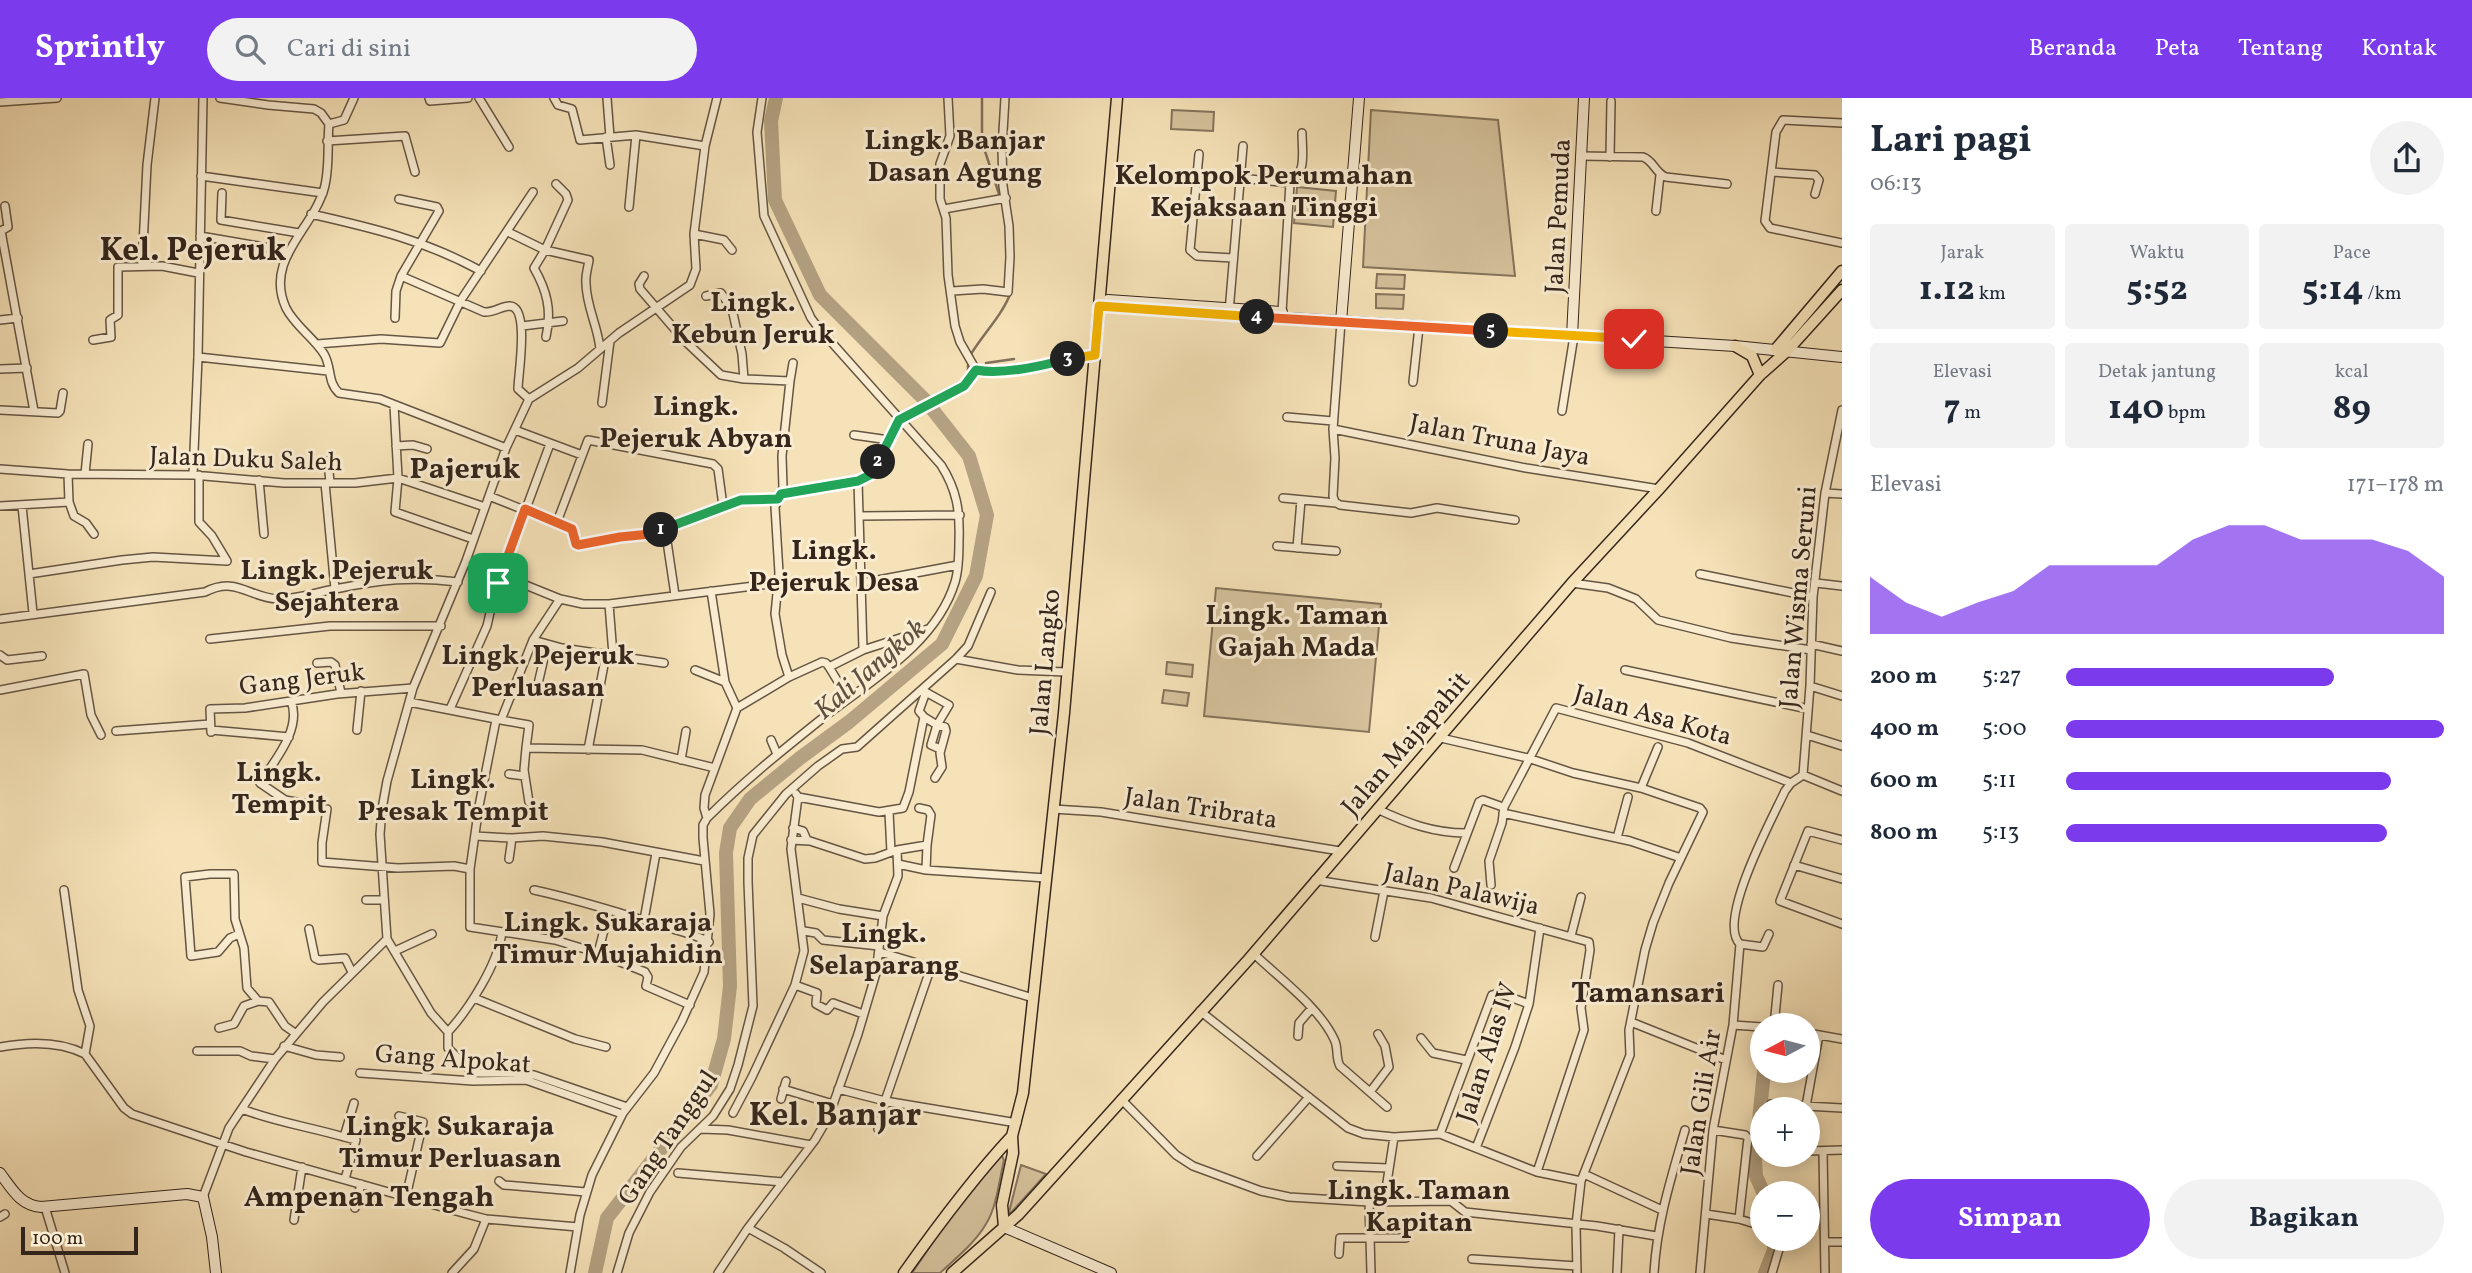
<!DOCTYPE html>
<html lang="id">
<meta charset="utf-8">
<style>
:root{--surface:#fff;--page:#f2f2f3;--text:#1f2937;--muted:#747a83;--accent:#7c3aed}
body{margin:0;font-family:Vollkorn,serif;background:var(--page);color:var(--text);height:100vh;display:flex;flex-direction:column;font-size:26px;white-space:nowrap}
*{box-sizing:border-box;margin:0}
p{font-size:23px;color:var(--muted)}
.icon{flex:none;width:38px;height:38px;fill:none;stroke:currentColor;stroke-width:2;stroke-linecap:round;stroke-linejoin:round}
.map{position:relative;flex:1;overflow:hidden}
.sheet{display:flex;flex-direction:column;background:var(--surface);width:630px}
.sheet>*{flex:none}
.needle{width:46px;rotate:263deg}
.controls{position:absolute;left:1750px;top:915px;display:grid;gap:14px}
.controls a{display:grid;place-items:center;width:70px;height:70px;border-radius:50%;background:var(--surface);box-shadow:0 4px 18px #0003;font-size:35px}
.scale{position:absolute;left:21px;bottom:18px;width:117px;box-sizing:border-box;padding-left:7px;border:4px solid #35261c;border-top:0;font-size:19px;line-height:24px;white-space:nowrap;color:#35261c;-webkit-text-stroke:5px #f9ecd1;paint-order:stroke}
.pin{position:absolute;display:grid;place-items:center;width:60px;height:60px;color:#fff;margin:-30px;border-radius:14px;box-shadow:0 4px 10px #0006}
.km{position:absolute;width:35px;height:35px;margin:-18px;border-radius:50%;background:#222;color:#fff;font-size:19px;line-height:35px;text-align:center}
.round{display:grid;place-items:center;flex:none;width:74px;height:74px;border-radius:37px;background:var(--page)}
.summary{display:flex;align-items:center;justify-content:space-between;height:119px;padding:0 28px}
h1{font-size:38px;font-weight:700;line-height:52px}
.figures{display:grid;grid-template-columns:repeat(3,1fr);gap:10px;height:119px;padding:7px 28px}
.figures div{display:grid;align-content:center;border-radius:7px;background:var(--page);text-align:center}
.figures b{font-size:35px;font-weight:700}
.figures small{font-size:19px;font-weight:400}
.figures p{font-size:19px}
.chart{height:196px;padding:14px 28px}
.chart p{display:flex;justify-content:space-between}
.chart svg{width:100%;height:126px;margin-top:7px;fill:var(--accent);opacity:.7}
.primary-button{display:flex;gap:14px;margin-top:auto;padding:14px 28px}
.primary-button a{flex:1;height:80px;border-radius:42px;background:var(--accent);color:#fff;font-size:28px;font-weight:700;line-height:80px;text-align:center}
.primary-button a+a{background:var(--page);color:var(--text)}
ul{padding:0 28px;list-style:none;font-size:23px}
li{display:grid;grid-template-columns:112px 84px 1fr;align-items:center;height:52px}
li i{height:18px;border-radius:9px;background:var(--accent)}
header{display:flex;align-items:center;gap:42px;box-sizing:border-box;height:98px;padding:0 35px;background:var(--accent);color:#fff}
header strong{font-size:33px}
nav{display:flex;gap:38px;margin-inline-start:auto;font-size:24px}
.search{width:490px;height:63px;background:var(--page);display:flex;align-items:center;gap:18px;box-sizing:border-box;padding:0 24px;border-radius:38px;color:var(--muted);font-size:26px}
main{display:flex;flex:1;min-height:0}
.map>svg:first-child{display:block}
</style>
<header>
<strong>Sprintly</strong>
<div class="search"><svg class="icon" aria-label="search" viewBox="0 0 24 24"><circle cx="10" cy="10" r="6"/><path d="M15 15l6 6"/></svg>Cari di sini</div>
<nav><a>Beranda</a><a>Peta</a><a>Tentang</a><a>Kontak</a></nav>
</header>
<main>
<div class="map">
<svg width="1842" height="1175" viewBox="0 0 1842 1175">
<rect width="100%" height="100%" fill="#f6e2b8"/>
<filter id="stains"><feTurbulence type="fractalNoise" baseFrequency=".00286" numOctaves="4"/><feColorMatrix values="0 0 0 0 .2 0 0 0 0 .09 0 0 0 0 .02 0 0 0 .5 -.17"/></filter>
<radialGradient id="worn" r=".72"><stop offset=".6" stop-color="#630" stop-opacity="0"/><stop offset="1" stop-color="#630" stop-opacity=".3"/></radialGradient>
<path fill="#d5c29d" stroke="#85745c" stroke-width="2" d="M1172,12L1214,14L1213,33L1171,31Z
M1371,12L1498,22L1515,178L1363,169Z
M1297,89L1336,93L1333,129L1294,125Z
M1377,176L1405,177L1404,191L1376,190Z
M1376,196L1404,197L1403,211L1376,210Z
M1216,490L1381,506L1369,634L1204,618Z
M1167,564L1193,567L1192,579L1166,576Z
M1164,592L1189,595L1187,608L1162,605Z
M1001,1056L1004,1062C999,1083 997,1108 986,1126C975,1145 956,1160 940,1175H912L950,1119Z
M1021,1067L1046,1076L1008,1118Z"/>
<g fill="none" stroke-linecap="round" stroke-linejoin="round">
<path stroke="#81705a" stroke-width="2.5" d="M982,0V44L1000,99
M999,38L1001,14
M971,256C984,235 1003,216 1011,194
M986,265L1014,261
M925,302L963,282L968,278V267"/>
<path stroke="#b4a283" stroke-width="14" d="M1764,1096L1756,1078L1755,1063L1764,973
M595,1175L607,1120L711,987L724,941L730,888L726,755L730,730L750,701L800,660L849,624L942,546L976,478L987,417L969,358L925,302L820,197L775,102L771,23L776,0
M1765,1175L1774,1152V1141"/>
<defs>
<path id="street" d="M220,0L268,7L314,11L321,15L329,26
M354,0L344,22L329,26C327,48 330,71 324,91C312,132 264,162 286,210C295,228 313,239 324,256C332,269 327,284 339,295L380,301L506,350
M429,0L430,3L468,0
M479,0L509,49
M554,0L558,7L572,11L580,42L636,37L705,48
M607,0L610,39
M948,0L950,38L940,66V101L946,120L948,177L955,228L960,244L976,272C1012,279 1059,259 1095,257
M0,4L57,0
M1842,25L1783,22L1776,34L1765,123L1770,130L1842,145
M606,39L610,67
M327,43L405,38L415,74
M1199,56L1190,152L1197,158L1233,160
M1581,58L1643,59C1654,63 1655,75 1666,79L1727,86
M1610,59L1611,3
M1772,74L1815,77L1819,82L1815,96
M201,78L323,95
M1240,80L1290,85C1307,76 1302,52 1302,35
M556,86L566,96L568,102L545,152L589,162C588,170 585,177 586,185C586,208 598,228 600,251
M222,95L221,122L299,135
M399,101L437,109L439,113L401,178
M5,108L8,129L1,133L34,313
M629,109L636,37
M944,111L1006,100
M1656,113L1660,77
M311,116C373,130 424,142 481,173
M508,134L545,152L534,170C547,193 552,212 546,239
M694,136L724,142L732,152
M200,138L288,153
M142,168L147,67L155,0
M644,178L639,186L640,191L684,242L721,277L744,281L790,283L782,358L783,390L775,409L779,475L775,516L782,557L789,579L737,610
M952,193L983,191L1008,194L1010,159L1009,128L1003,88L1002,51L1005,0
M706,198L721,195L732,211L742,256L744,281
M1229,214L1243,48
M1282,214L1290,85
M395,220L396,193L401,178L484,214C494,215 501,208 510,208C530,209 518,277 518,291L529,301
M0,222L18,220
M1341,224L1333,331L1335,360L1333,398L1335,404L1340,407L1411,415L1437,410L1515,422
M522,228L563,223
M93,242L111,239L110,222L118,217V169L162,168L198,175
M317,246L381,241L440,245L461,202L533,94
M198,259L328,273
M0,271L27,270
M790,283L793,265
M1413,284L1419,229
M602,305L610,243
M394,307L398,380L395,414L473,441
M0,312L58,315L60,313L63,295
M1562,313L1574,238
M1287,319L1333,323
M1333,331L1526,370L1659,391
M515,332L582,357
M854,337L889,342
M396,348L413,347L427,351
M328,363L330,385
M0,371L68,376L193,377L284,385H355L398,380L485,409
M85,376L88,346
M193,377L198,259L203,0
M259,382L264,436
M858,383L863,552
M325,385L335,491
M1825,395L1842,396
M781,396L858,383L873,373L899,322L964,288L976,272
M489,398L572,431L576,446L578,447L620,439L651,436L741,402L778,401
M1283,400L1336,405
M69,404L74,418L86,425L94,436
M0,408L69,404L68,376
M22,408L33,515
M860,418L960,417
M557,424L588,342L713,366L718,371L723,408
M665,430L675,497
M1277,448L1336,453
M1297,450L1301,402
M466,463L560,501L583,506H609L778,485
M29,476L122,462L153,459L227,463L212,438L199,424V377
M1700,476L1813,499
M862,485L958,467
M1572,485L1608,490L1636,501L1658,522L1731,540L1811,552
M1816,485L1842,488
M711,493L725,584L737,610
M609,506L613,557
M0,521L205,494C236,478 248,499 277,501C295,502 317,494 335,491C379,482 413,478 458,484
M210,541L330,528H441
M533,542L562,550L664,565
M1811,546L1842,553
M0,557L7,562L42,558
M956,561L1018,572L1066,574
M317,565L331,564L335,567L341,595
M829,569L848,600
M695,572L725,584
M1625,572L1808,611
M789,579L822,564L826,565L829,569L863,552L928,531
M538,586L547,547
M1810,588L1842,598
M0,592L84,576L91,617L101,637
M922,592L949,607L937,627L945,629L946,633L940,655L942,669L935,680
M291,603C302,631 275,662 260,685L285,702L313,707L315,711H327L322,745V764L398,770L454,768L470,771
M409,604L501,622L533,542L560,501
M450,611L487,528L494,497L550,346
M924,619L937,627L931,647L940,651
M496,622L479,708L470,771V829L555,842L598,855L645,874L648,879L646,888L690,907
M501,622L529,627L526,650L642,652L715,670
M211,632L289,639
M357,632L361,593
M116,633L210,626
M211,634L210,611L245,610L337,596L413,590
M1807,637L1842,648
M1441,640L1528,660L1573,675L1641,690L1700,710L1703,714L1669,785L1653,825L1645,852L1629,932L1630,957L1581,1083L1576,1127L1577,1175
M771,642L777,656
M526,650L524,672L529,704
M588,652L606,556
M681,662L686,633
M509,676L525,678
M1803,677L1842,693
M1641,690L1658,649
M796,696L798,699L879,714L903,710L909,694L924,619L919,613L926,594
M1053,711L1101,714L1340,753
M1377,711C1407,725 1433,735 1466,735
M889,714L891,754
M1503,715L1630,743L1681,760
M707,720C743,684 779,655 819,623C867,585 936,547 955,484C959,471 959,456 959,442C960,413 957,392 941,367L817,228L811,220L764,118L757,34L762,0
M793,730L803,733L807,742
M475,738L512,740L543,738L602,744L704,763
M1617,740L1628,699
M791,742L810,743L865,761L875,760L897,752
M1842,742L1808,733L1780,803L1842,826
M927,747L926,772L1046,780
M509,761L512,740
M898,766L926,772
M1794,767L1842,781
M1454,770L1479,704L1483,702L1500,708
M1315,782L1431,800L1589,844L1590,852L1581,910L1584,932L1537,1074
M1491,787L1489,763L1502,725L1504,709L1556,610L1688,645L1791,685
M64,792L78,892L90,928L85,956
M534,792C576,801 616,814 656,826C674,832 692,835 709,844
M798,800L839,811L883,818
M366,802H383
M644,822L656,755
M309,831L315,860L319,862L345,860L352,874
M804,833L816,835L823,842L879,848
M239,836L230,840L218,854L191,858L185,779L210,776H234L235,821L244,850L247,890L258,903L269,904L285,928L295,935
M1571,838L1581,799
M1375,839L1384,793
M387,841L431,915L448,934C469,911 498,866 502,834
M1740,846L1763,849L1769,836
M395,853L432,836
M880,854L1033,900
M598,855L609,813
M1253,855C1279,880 1319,909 1334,941C1339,950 1335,959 1340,968L1387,1009
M795,887L817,895L816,906L827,912L833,905L863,916
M474,900L575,941L606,949
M1200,913L1348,1030L1364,1036L1394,1039L1440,1036L1537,1074L1581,1083
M1631,924L1726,962
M1733,927L1762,929
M1774,928L1778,887
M219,930L234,926L244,908L258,903
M448,934V950L473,975V979
M1808,935L1842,941
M1298,938L1299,925L1311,911
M1421,940L1433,955L1466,962
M284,948L316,957L340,959
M0,949C27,944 60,943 85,956L124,1010L132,1016L246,1054L463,1115L486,1121L578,1129
M197,953H240L251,958L275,961
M360,975L473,983L526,982L622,1016
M473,975H513L534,977L627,1009
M783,991L833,1006
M838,991L885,1003L1017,1025
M1370,994L1389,969L1385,948L1378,936
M781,1001L786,983
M1121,1001L1176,1057L1193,1068L1261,1093L1289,1099L1369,1104L1451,1103L1465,1114L1597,1128L1656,1138
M1771,1006L1842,1010
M1806,1008L1819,937
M242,1011C275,1024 310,1029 344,1039
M733,1015L752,979L795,887L804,853L791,751L798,699
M399,1018L423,1024L406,1099
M701,1031L728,1032L811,1047
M878,1031L885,1003L931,869
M1713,1032L1745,1037L1748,1040L1739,1121
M1440,1036L1492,897L1499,895L1529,906
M1476,1050L1515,949L1529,906L1540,830
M1808,1053L1842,1052
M1823,1053L1825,1175
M1257,1058L1309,999
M1337,1068L1388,1070
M678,1075L783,1084
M1584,1076L1662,1112
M345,1081L356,1042L344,1039L354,1005
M499,1083L504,1087L586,1094
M203,1099L229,1030L275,961L323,904L387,841L380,736L382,711L387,683L413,590L466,463L506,350L529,301L578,270L619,235L690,187L696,171L694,136L705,48L717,0
M1369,1104L1371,1175
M1384,1104L1394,1039
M45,1109L65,1175
M355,1110L361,1086
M1706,1116L1739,1121L1762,1128
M0,1119L5,1116
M294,1122L302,1069
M748,1130L784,1150L821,1175
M1825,1144H1842
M1339,1156L1340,1140H1406
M1472,1161L1577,1168
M452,1175L474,1151L486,1121
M570,1175L580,1117L592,1077L623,1015L654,975L682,923L704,874L710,816L703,740V727L707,720L704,710L705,697L737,610
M617,1175L629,1135L650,1094L681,1049L713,1018L730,991L738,967L753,908L748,784V760L753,737L786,696L818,668L842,651L857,649L956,561L968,548L991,494
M718,1175L748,1130L815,1042L829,1018L858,936L876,875L883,818L898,778L897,752L927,747L931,717L928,712L919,710
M1617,1175L1619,1131
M1654,1175C1657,1124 1671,1080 1685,1032
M1700,1175L1713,1032L1733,927L1740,846C1716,824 1773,719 1785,693L1791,685L1803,677L1810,588L1813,499L1825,395L1842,312
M1772,1175L1782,1141"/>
<path id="secondary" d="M1108,202L1282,214
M1099,208L1735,248L1842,259
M1341,224L1359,0
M1572,238L1584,0
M0,1075C12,1091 20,1107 41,1109L187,1096L203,1099L212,1139L216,1175
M1004,1129L1111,1175"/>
<path id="primary" d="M1735,248L1752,258L1760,277
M1776,251L1842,173
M1004,1129L1002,1107L1013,1055L1012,1038L1023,995L1064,615L1117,0
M904,1175C938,1127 972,1081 1012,1038
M952,1175L1019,1116L1249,861L1572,485L1659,391L1760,277L1787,253L1842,192"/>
</defs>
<use href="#street" stroke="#655543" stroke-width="10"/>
<use href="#secondary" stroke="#35261c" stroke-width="12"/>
<use href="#primary" stroke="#35261c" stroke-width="13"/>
<use href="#street" stroke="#f9ecd1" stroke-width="7"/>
<use href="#secondary" stroke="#f9ecd1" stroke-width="10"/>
<use href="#primary" stroke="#f6e2b8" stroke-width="10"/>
</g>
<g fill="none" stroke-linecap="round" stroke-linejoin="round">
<defs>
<path id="split-1" d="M498,485L525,411L572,431L576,446L578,447L620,439L650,436L661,432"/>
<path id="split-2" d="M661,432L741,402L778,401L781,396L858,383L870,377L878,364"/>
<path id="split-3" d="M878,364L899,322L964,288L976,272C1002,277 1042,268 1068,261"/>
<path id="split-4" d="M1068,261L1095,257L1099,208L1257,219"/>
<path id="split-5" d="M1257,219L1491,233"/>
<path id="split-6" d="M1491,233L1634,241"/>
</defs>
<use href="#split-1" stroke="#fff" stroke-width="14"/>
<use href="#split-2" stroke="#fff" stroke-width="14"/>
<use href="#split-3" stroke="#fff" stroke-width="14"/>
<use href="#split-4" stroke="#fff" stroke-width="14"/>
<use href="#split-5" stroke="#fff" stroke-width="14"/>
<use href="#split-6" stroke="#fff" stroke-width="14"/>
<use href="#split-1" stroke="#f0652b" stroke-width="9"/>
<use href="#split-2" stroke="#22a559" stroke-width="9"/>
<use href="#split-3" stroke="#22a559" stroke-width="9"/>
<use href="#split-4" stroke="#f5b400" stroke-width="9"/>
<use href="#split-5" stroke="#f0652b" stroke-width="9"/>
<use href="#split-6" stroke="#f5b400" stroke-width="9"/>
</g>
<g text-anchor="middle" stroke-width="6" stroke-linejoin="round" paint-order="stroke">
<g font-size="26" fill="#35261c" stroke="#f9ecd1">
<text transform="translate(1557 118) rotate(-87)" y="9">Jalan Pemuda</text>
<text transform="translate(1500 341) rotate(11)" y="9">Jalan Truna Jaya</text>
<text transform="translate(246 360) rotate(2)" y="9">Jalan Duku Saleh</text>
<text transform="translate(1797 499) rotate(-85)" y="9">Jalan Wisma Seruni</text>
<text transform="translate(1044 564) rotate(-85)" y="9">Jalan Langko</text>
<text transform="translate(302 580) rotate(-7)" y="9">Gang Jeruk</text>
<text transform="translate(1653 616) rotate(16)" y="9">Jalan Asa Kota</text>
<text transform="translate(1405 645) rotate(-49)" y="9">Jalan Majapahit</text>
<text transform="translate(1201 709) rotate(9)" y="9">Jalan Tribrata</text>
<text transform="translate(1462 790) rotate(13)" y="9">Jalan Palawija</text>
<text transform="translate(1486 954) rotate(-72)" y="9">Jalan Alas IV</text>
<text transform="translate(453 960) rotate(4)" y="9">Gang Alpokat</text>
<text transform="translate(1700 1004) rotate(-81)" y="9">Jalan Gili Air</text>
<text transform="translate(667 1039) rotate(-56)" y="9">Gang Tanggul</text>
</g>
<g font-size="28" font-weight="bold" fill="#35261c" stroke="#f9ecd1">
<text x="955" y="51">Lingk. Banjar<tspan x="955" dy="32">Dasan Agung</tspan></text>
<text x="1264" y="86">Kelompok Perumahan<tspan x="1264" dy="32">Kejaksaan Tinggi</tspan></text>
<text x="753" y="213">Lingk.<tspan x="753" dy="32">Kebun Jeruk</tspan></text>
<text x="696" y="317">Lingk.<tspan x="696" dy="32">Pejeruk Abyan</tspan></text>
<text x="834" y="461">Lingk.<tspan x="834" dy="32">Pejeruk Desa</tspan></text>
<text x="337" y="481">Lingk. Pejeruk<tspan x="337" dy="32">Sejahtera</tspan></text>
<text x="1297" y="526">Lingk. Taman<tspan x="1297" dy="32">Gajah Mada</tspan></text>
<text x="538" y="566">Lingk. Pejeruk<tspan x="538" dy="32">Perluasan</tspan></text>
<text x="279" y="683">Lingk.<tspan x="279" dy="32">Tempit</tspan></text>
<text x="453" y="690">Lingk.<tspan x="453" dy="32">Presak Tempit</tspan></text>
<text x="608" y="833">Lingk. Sukaraja<tspan x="608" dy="32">Timur Mujahidin</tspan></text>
<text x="884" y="844">Lingk.<tspan x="884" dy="32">Selaparang</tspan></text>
<text x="450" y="1037">Lingk. Sukaraja<tspan x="450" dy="32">Timur Perluasan</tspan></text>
<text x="1419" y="1101">Lingk. Taman<tspan x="1419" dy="32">Kapitan</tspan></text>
</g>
<g font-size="28" font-style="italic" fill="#615140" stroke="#f9ecd1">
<text transform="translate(869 570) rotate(-41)" y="10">Kali Jangkok</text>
</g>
<g font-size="30" font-weight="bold" fill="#35261c" stroke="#f9ecd1">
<text x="465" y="380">Pajeruk</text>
<text x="1648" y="904">Tamansari</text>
<text x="369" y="1108">Ampenan Tengah</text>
</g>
<g font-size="33" font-weight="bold" fill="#35261c" stroke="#f9ecd1">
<text x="193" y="162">Kel. Pejeruk</text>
<text x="835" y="1027">Kel. Banjar</text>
</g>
</g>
<rect width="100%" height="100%" filter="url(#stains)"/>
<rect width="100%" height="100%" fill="url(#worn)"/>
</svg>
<div class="controls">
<a><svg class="needle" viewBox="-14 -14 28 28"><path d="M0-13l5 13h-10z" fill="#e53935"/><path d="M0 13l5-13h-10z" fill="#747a83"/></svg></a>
<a>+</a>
<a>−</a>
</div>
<div class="scale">100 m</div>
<div class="pin" style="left:498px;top:485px;background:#1e9e55"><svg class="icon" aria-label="arrive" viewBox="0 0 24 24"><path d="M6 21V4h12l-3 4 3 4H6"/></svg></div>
<div class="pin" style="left:1634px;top:241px;background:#d93025"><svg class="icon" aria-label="check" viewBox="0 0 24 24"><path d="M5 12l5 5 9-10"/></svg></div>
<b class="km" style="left:661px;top:432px">1</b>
<b class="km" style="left:878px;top:364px">2</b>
<b class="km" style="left:1068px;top:261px">3</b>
<b class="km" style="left:1257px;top:219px">4</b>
<b class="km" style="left:1491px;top:233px">5</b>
</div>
<section class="sheet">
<div class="summary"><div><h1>Lari pagi</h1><p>06:13</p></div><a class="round"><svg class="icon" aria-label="share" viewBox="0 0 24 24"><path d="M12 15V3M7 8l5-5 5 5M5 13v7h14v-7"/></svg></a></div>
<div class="figures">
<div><p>Jarak</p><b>1.12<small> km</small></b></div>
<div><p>Waktu</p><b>5:52</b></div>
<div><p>Pace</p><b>5:14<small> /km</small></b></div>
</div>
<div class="figures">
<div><p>Elevasi</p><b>7<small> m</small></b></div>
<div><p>Detak jantung</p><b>140<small> bpm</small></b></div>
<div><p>kcal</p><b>89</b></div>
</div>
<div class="chart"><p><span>Elevasi</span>171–178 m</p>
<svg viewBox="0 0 160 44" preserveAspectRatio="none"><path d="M0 44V24L10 33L20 38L30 33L40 29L50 20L60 20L70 20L80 20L90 11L100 6L110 6L120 11L130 11L140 11L150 15L160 24V44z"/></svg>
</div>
<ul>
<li><b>200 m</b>5:27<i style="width:71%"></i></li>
<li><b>400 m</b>5:00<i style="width:100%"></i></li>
<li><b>600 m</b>5:11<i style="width:86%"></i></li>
<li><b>800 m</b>5:13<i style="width:85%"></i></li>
</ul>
<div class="primary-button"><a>Simpan</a><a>Bagikan</a></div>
</section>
</main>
